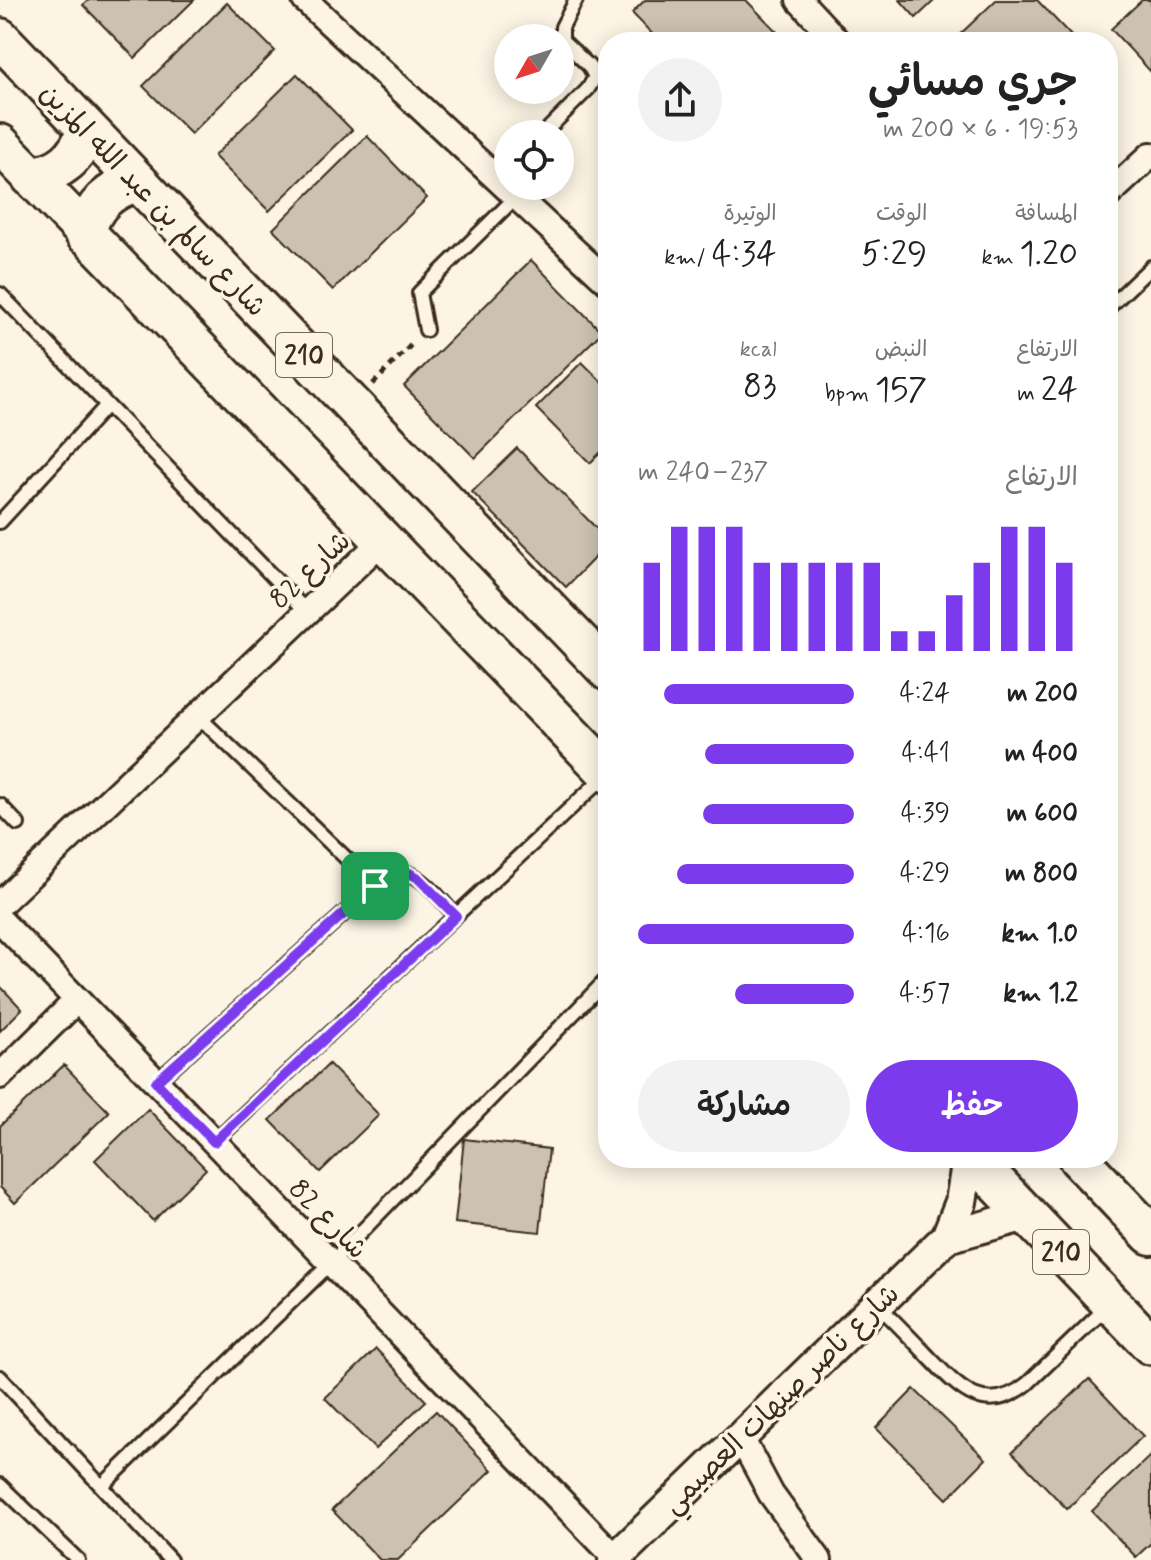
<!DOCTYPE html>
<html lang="ar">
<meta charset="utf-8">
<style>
:root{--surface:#fff;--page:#f2f2f2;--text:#222;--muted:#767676;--accent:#7c3aed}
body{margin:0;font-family:Mynerve,"Playpen Sans Arabic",sans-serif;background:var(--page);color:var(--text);direction:rtl;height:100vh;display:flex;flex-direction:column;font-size:30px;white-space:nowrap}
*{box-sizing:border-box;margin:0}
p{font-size:26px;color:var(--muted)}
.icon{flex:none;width:44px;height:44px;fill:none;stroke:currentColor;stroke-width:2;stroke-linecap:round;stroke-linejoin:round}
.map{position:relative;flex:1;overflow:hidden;direction:ltr}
.side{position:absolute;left:598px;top:32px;width:520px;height:1136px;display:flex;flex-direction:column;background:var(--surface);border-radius:32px;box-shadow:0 4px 20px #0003;direction:rtl}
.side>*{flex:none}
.needle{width:52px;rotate:231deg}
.tools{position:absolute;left:494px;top:24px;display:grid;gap:16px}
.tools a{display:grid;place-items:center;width:80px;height:80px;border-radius:50%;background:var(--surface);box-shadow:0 4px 20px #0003;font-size:40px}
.pin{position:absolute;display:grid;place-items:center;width:68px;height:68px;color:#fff;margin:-34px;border-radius:16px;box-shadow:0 4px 12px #0006}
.round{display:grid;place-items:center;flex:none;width:84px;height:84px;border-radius:42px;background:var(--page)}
.overview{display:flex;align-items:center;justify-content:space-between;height:136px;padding:0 40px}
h1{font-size:44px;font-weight:600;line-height:60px}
.figures{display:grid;grid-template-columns:repeat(3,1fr);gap:12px;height:136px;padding:8px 40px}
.figures div{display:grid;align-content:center}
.figures b{font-size:34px;font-weight:600}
.figures small{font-size:22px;font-weight:400}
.figures p{font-size:22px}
.chart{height:224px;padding:16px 40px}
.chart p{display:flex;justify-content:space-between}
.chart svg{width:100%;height:144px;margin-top:8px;stroke:var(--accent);stroke-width:6}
.button{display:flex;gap:16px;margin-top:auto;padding:16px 40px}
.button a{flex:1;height:92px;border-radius:48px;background:var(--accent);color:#fff;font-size:32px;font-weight:600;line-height:92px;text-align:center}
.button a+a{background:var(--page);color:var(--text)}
ul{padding:0 40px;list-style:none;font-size:26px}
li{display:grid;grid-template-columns:128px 96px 1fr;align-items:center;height:60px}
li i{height:20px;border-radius:10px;background:var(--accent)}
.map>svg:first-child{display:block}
</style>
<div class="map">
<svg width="1151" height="1560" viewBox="0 0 1151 1560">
<rect width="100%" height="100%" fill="#fcf5e5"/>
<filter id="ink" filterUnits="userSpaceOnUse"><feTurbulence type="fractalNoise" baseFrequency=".0125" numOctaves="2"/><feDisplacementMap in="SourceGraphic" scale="16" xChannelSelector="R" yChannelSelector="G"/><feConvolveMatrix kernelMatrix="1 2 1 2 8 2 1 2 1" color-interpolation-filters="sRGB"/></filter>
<g filter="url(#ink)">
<path fill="#ccc2b3" stroke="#3b2a1e" stroke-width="2" d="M89,0H194L135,58L83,5Z
M645,0H746L783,38L779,42H660L632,13Z
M900,0H935L916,18Z
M996,0H1037L1077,42H952Z
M1142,0H1151V72L1111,29Z
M227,3L275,51L191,134L143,86Z
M297,74L352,130L269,211L214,156Z
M367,136L427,198L333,290L273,229Z
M531,260L602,332L475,458L404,386Z
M582,362L608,388V445L590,463L536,408Z
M517,448L608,540V544L566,587L472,492Z
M0,986L22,1009L0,1031Z
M329,1064L379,1115L320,1172L270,1120Z
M64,1065L109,1112L15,1203L0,1187V1126Z
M148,1109L206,1169L153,1221L95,1160Z
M464,1139L549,1149L540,1232L455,1223Z
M376,1349L426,1401L375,1449L325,1398Z
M1089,1379L1143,1436L1067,1509L1012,1452Z
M914,1389L986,1459L947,1499L876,1428Z
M436,1411L492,1470L398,1560H380L332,1510Z
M1151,1455V1543L1136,1557L1092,1511Z"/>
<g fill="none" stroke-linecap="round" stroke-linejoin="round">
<defs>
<path id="service" d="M543,134L588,89L595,77L589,66L562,40V27L576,0
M0,294L307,612
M1108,308L1151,267
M426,330L419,293L516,197
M0,522L107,405
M198,716L375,886
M0,805L18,824
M156,1082L387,875C415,861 438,898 456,916
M214,1142L606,775
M877,1304C894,1321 910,1337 926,1354C956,1385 983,1419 1027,1384L1109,1305
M0,1377L170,1560
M0,1485L78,1560
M102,1486L331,1263L608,978"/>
<path id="minor" d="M305,0L608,282
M799,0L838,42
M1108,195L1151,155
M0,904L381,542
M0,920L616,1558
M0,1076L77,1000
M740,1436L771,1494L819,1560"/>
<path id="tertiary" d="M947,1237L1026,1215
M614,1560L947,1237L961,1202L968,1158"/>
<path id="primary" d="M0,38L608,671
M0,144L608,773
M31,177C61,172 78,158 87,129
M85,234C93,205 109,190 137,182
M973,1158L1151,1345
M1078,1158L1151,1235"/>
</defs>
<use href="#service" stroke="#3b2a1e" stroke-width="18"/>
<use href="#minor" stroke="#3b2a1e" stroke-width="30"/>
<use href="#tertiary" stroke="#3b2a1e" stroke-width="36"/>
<use href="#primary" stroke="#3b2a1e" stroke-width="44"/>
<path stroke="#3b2a1e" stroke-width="5" stroke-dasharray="6 6" stroke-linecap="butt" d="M373,384L413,343"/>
<use href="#service" stroke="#fcf5e5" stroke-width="12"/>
<use href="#minor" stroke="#fcf5e5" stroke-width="24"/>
<use href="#tertiary" stroke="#fcf5e5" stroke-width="30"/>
<use href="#primary" stroke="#fcf5e5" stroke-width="38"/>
</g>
</g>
<g fill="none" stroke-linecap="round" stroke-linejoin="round" filter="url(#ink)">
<defs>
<path id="route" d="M405,871L417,877L456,916L214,1142L156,1082L387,875Z"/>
</defs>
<use href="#route" stroke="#fff" stroke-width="16"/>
<use href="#route" stroke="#7c3aed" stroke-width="10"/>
</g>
<g text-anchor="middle" stroke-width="7" stroke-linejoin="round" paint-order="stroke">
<g fill="#fcf5e5" stroke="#75675a" stroke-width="2">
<rect x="276" y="333" width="56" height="44" rx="6"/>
<rect x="1033" y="1230" width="56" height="44" rx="6"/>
</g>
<g font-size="26" font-weight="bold" fill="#3b2a1e">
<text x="304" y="364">210</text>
<text x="1061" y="1261">210</text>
</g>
<g font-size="28" fill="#3b2a1e" stroke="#fcf5e5">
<text transform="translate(154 199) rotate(46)" y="10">شارع سالم بن عبد الله المزين</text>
<text transform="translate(309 569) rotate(-43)" y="10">شارع 82</text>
<text transform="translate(329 1218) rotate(46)" y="10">شارع 82</text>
<text transform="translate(780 1398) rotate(-44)" y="10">شارع ناصر صنهات العصيمي</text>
</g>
</g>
</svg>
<div class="tools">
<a><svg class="needle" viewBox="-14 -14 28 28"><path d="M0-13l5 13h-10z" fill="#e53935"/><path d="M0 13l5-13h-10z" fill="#767676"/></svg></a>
<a><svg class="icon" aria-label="locate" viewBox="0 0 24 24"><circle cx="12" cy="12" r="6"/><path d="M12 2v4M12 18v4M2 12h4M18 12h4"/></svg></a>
</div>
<div class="pin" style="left:375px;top:886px;background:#1e9e55"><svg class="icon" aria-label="arrive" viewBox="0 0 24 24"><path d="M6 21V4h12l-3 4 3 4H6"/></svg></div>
<section class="side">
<div class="overview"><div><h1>جري مسائي</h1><p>19:53 · 6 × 200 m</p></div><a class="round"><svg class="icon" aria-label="share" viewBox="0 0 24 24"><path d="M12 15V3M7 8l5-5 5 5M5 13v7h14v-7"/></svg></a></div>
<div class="figures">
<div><p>المسافة</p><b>1.20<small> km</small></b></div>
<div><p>الوقت</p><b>5:29</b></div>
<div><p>الوتيرة</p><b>4:34<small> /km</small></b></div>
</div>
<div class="figures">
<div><p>الارتفاع</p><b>24<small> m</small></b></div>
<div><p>النبض</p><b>157<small> bpm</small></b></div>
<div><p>kcal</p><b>83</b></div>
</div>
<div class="chart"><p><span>الارتفاع</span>237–240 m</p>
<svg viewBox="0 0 160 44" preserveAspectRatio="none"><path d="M5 44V17M15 44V6M25 44V6M35 44V6M45 44V17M55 44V17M65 44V17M75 44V17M85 44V17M95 44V38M105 44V38M115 44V27M125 44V17M135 44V6M145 44V6M155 44V17"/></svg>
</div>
<ul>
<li><b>200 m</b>4:24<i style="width:88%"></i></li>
<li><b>400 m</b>4:41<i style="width:69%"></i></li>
<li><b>600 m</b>4:39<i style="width:70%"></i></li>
<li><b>800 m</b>4:29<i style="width:82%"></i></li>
<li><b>1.0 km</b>4:16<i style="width:100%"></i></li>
<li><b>1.2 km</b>4:57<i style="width:55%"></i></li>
</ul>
<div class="button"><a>حفظ</a><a>مشاركة</a></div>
</section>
</div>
